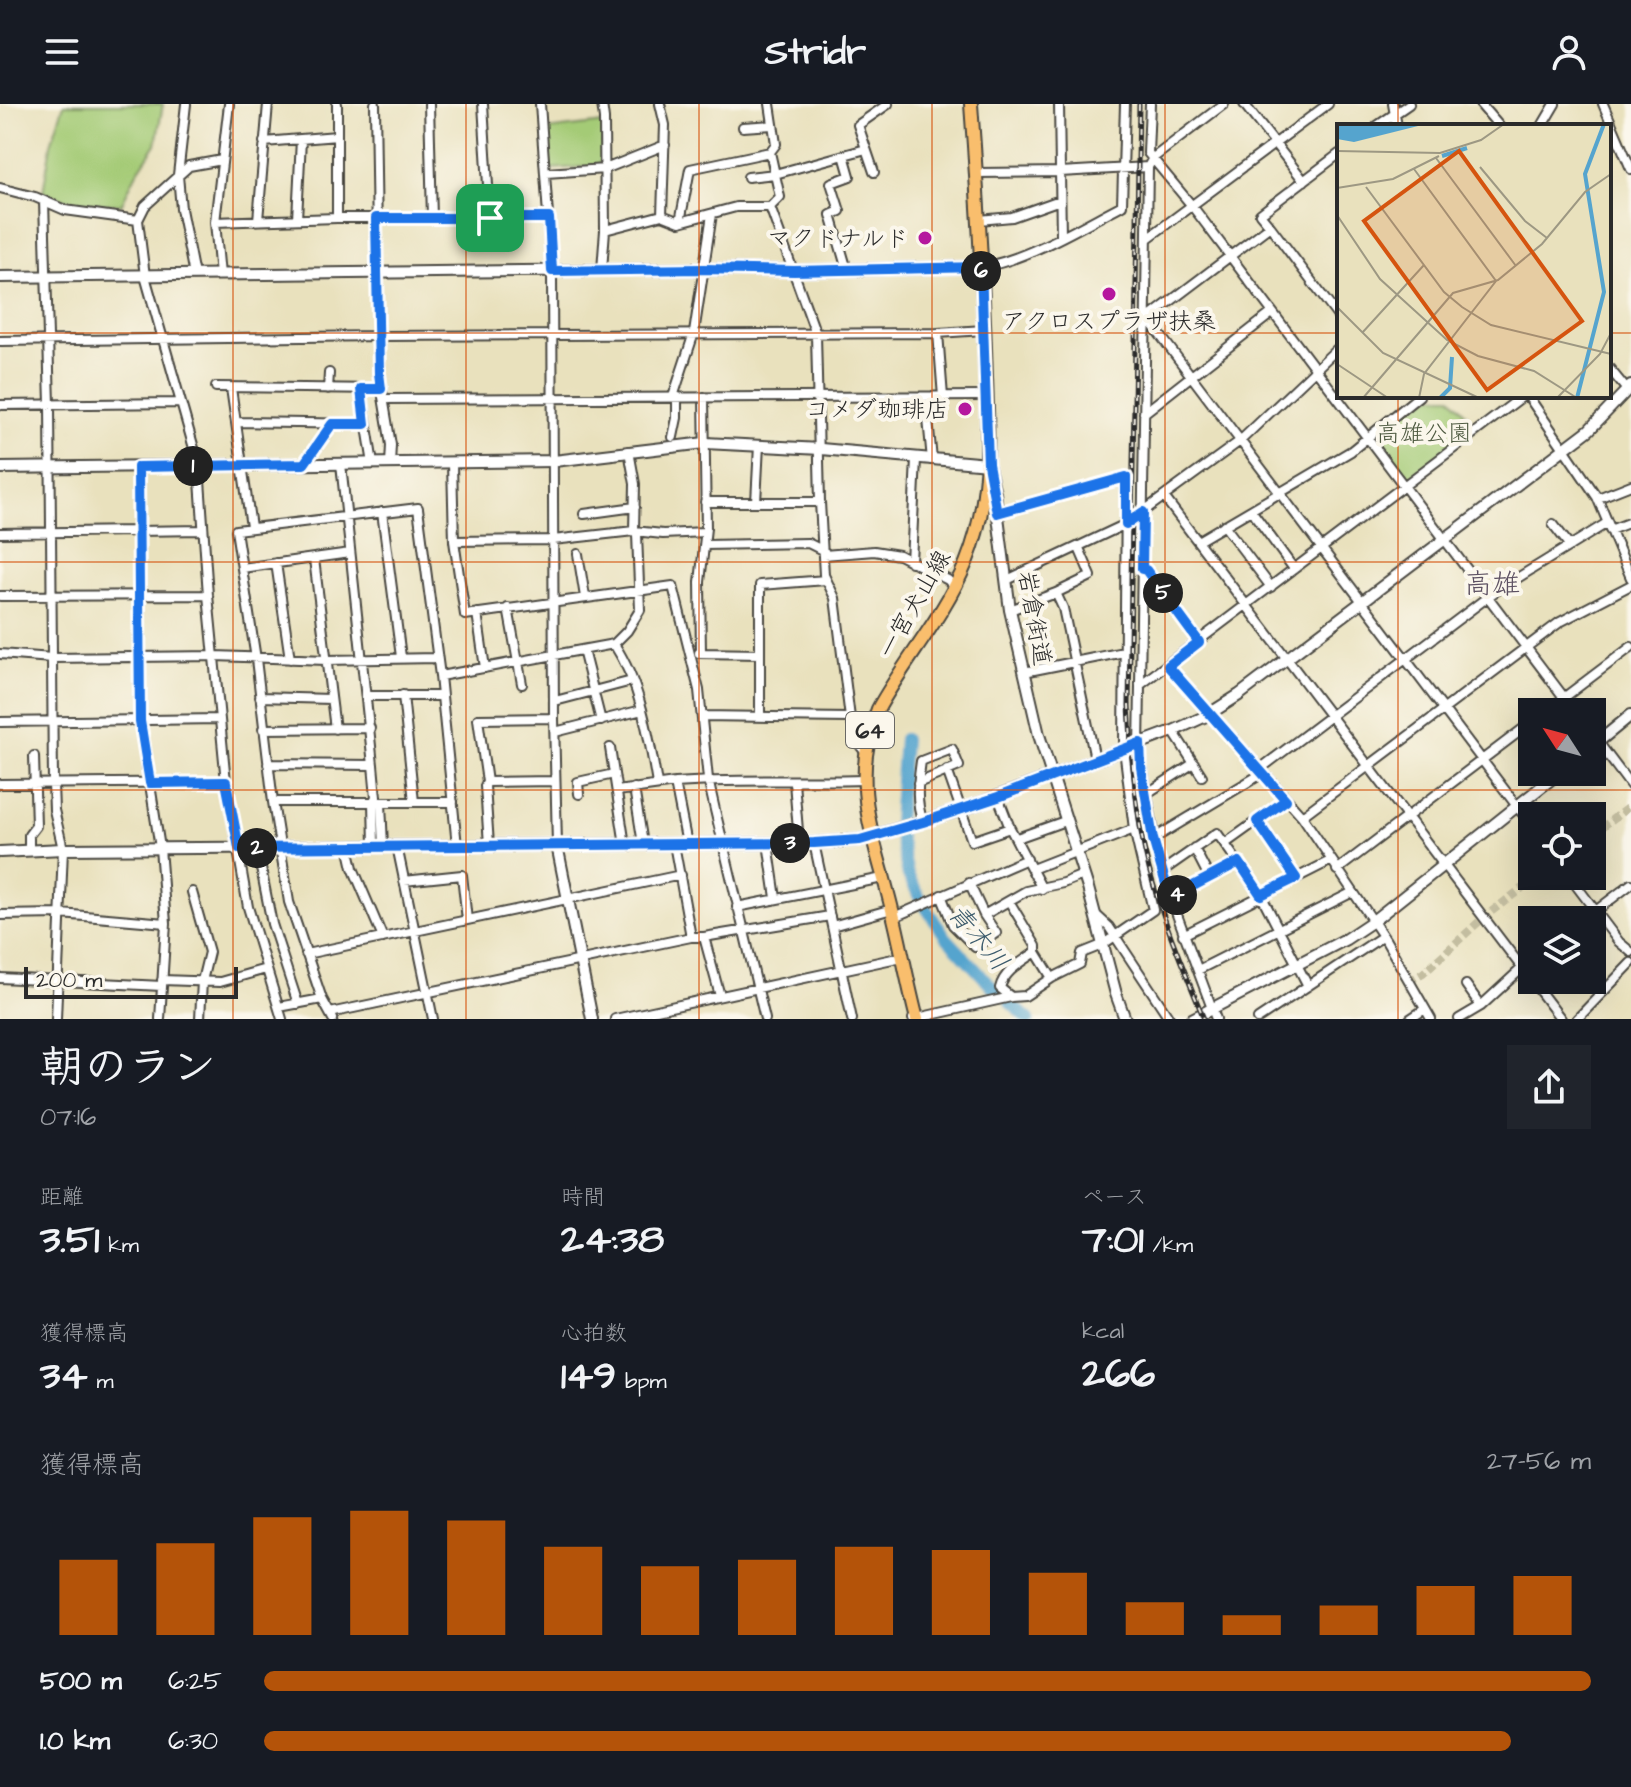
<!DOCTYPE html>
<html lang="ja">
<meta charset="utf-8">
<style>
:root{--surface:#171b24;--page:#20242c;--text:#f1f3f6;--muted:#9ea1a6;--accent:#b45309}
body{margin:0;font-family:"Architects Daughter","Klee One",sans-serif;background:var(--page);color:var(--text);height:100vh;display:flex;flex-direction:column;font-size:30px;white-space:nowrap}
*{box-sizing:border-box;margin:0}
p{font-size:26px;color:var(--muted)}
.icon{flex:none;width:44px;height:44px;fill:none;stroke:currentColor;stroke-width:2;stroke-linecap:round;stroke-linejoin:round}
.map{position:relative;height:915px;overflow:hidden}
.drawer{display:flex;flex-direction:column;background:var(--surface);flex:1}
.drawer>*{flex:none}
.needle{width:52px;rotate:306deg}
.buttons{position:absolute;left:1518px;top:594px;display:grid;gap:16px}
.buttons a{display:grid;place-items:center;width:88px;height:88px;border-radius:0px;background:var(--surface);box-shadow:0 8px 32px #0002;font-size:40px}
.scale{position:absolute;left:24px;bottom:20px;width:214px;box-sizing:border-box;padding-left:8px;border:4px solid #2b2b2b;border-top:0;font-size:22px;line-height:28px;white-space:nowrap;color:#2b2b2b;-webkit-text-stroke:6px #fbf7ec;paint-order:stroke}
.pin{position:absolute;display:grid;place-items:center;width:68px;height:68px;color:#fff;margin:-34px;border-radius:16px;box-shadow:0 4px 12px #0006}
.km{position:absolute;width:40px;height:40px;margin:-20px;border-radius:50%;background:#222;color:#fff;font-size:22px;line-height:40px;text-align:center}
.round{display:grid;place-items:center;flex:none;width:84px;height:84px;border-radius:0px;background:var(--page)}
.overview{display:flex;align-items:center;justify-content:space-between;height:136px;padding:0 40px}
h1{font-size:44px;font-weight:800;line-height:60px}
.metrics{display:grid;grid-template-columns:repeat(3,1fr);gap:12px;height:136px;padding:8px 40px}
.metrics div{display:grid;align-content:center}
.metrics b{font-size:40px;font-weight:800}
.metrics small{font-size:22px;font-weight:400}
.metrics p{font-size:22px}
.chart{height:224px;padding:16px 40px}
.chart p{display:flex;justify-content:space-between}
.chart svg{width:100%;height:144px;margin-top:8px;stroke:var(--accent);stroke-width:6}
ul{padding:0 40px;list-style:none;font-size:26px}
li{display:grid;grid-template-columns:128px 96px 1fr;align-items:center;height:60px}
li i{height:20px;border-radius:10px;background:var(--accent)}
header{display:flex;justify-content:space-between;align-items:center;height:104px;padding:0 40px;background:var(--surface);font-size:36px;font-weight:800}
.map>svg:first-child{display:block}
</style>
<header><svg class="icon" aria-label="menu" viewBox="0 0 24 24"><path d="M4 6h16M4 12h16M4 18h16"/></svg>Stridr<svg class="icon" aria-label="person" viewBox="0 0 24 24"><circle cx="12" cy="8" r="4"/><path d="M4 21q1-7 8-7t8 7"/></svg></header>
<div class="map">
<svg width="1631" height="915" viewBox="0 0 1631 915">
<rect width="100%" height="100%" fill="#fbf7ec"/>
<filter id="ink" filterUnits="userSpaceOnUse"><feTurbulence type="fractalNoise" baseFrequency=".0125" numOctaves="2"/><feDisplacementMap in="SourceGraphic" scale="16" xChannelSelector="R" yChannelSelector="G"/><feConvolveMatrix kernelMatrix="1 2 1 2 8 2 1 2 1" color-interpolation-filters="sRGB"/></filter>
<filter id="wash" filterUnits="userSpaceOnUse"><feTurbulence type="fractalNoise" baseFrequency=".006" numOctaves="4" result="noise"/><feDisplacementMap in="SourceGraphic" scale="32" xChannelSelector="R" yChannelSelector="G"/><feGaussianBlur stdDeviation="1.8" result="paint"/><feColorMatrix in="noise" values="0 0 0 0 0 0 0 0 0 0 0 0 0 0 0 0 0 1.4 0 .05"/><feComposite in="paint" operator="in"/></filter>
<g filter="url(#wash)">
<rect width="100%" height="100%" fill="#e9e1bd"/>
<path fill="#a4cb76" stroke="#687b50" stroke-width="2" d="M64,0H163L156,40L136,70L121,101L75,98L43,88L51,40Z
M604,19L600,62L550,65L545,26Z
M1426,292H1451L1477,323L1407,378L1372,334Z"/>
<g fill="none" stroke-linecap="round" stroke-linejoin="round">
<path stroke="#55a4ce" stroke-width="12" d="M898,720L904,635
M900,733L908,771L920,794
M926,804L945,832L999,890
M1010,899L1029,915"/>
</g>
</g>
<g filter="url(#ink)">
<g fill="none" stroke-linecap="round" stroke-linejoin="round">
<path stroke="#c3bda0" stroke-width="8" stroke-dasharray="8 4" stroke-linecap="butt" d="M1592,731L1631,701
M1409,877L1423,869L1483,814L1538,772"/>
<defs>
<path id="minor" d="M186,0L178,71L181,105L194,171
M337,0V114
M375,0L379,269L391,341L390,360
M429,0L432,114
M483,0L490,114
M540,0L552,167L554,614L557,741
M602,0L604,15L605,126L602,166
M660,0L665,21L662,111
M1059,0L1061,133
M1150,0L1148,49L1193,103L1575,608
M1244,0L1304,77
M1393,0L1397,22
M1480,0L1499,22
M1603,0L1631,65
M1377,22L1409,0
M1542,22L1555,0
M743,23L773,21
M264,38L337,32
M844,51L850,72L831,79L840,107L831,111L847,166
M222,56L189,62L145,102L138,116L145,172L199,362L208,491L226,678L248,803L282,915
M874,68L858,21L888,0
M546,69L605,65L665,41
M976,69L1060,68L1148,63
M748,73L775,70L866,45
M0,84L35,93L65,106L138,116
M44,97L50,300L53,680L54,706L63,745L56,915
M770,103L816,230L820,398L824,471L835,494L850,614L859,640L866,649
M297,115L301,35
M258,116L268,0
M979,116L1012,113L1060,96
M215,118L337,114H549
M680,118L690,65L770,48
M1270,122L1260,110L1339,50
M605,126L662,111L680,118L736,103H770L780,93L770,48L776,40L770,0
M1148,134L1328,0
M981,163C1022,158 1085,121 1122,101L1125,0
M220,171L215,118L229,0
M1147,215L1270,122L1339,214
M1148,215L1532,722
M938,229L943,293
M0,237L378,232L938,229L984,226
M1609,264L1627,286
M216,283L381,285
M231,284L251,423
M328,285L329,269
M361,285L373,360
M1528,292L1597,393L1631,474
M673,293L694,229L712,110
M926,294L932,356
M384,295L986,292
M0,301L179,299
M1144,309L1272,209
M237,318L365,320
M673,333L677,314V293
M304,360L332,320
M341,360L373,661L376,693L373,698L374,742
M452,360L454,437L465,511L673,482L699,586L708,675L715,706L765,915
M138,363L140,617L160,744L166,819L160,915
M1164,393L1561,915
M1598,394L1631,381
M705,398H820
M756,398L759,341
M1251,406L1294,465
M382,408L401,553
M584,410L635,403
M1553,420L1570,442
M1224,421L1271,483
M1610,426L1631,418
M0,429L203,426
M454,437L553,436L634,427L663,430L705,428
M1198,437L1351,347L1419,292
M705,441L808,439L824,447
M578,450L585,493
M824,451L874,447L899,451L948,476L954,483
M314,455L335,625
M911,458L916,355
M276,459L290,555
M242,464L350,449
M1142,465L1146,466L1199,538
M1007,476L1126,420L1240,337L1339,243
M1056,489L1063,504L1095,655
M0,492L208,491
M508,504L522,580
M1010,506L1056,489L1091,472L1079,444
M477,509L485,564
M614,540C641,581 649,633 657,680
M583,546L601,617
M699,549L760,550
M701,549L700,478L706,424L704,293
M0,550L52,554L215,552L326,556L436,554
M1168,562L1302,712L1385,835L1431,915
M1024,568L1124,548
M440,572L614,540L627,527L640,506L637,430L634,427L635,380L629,347
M1140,581L1523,292
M403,591L414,698
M366,592H440
M260,593L331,595
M555,597L632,577
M1545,608L1631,543
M702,612L850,614
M760,613V481L826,476
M0,618L220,615
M263,625L370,624
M1173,627L1202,672
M555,628L642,606
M1592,630L1631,682
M610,644L625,741
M268,660L373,661
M1260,665L1493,489L1607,419
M947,666L972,737L1010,724
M487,678L555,677
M794,678L799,739
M918,679L959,662L952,645L921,657C918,679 915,697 923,718
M0,680L226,678
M634,684L643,740
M617,687L675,679
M579,690L578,678L614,670
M1146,690L1194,659
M998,693L1010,724L1042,785
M273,698H453
M381,699L383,742
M1302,712L1560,518L1631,481
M1257,717L1296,774
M1017,734L1065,717
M1153,735L1263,669
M768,739L776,794
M814,739L852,915
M1226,739L1286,696
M674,740L691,833
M687,740L675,679C737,674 800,678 863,676
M489,741L485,682L487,678L478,615L554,614
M348,742L353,764L383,834
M397,742L433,915
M257,744L272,820L298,900
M1194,744L1209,773
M29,747V731L36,722L34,652
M1032,765L1134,725
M1337,766L1532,618
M1161,768L1217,729L1261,791L1308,882
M1569,772L1619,838L1631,848
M404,777L462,771L467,816
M192,788L209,848L202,877L200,915
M941,791L953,821L975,843L996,829L984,811L969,779
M1170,794L1239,758
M1009,797L1036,842V848
M737,803L883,774
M1095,810L1109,823L1170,915
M0,811L61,810L166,819
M984,811L1026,787L1063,779L1083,771
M894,813L1027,755
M1584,816L1631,780
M832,822L892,805
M1183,831L1330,757
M704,833L720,892
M306,850L681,771
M1198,866L1353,788
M0,874L162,882
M162,876L220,878L266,865
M1466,881L1481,902
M1011,893L1000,884C1004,867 1022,858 1036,848L1052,874
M279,903L322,895
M330,909L691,833H704L830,812
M333,915L322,895L289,798L273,698L256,555L236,426L418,404L440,572L457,742
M615,915L902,853
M913,915L1011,893L1025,892L1052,874L1080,860L1082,849L1102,841L1153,806L1134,725L1124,645L1126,373L997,409
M1216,915L1161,768L1139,646L1148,63L1153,54L1224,0
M1258,915L1383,832
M1410,915L1425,905
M1459,915L1481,902L1532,855
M1577,915L1631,859"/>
<path id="tertiary" d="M0,173L704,165L794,167L981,163
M0,364L554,357L705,339L821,345L988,360L995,389L1010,506L1039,631L1088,784L1116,890L1125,915
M1592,643L1631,611
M557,741L592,915
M0,748L63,745L814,739L860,736L961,706L1173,627L1206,612L1239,591L1589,326L1631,282
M1192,915L1346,835L1373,817L1560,668"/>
<path id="primary" d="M917,915C908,881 902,847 894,814C877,739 847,682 878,605C905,556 944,512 966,459C995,388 987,318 985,243C982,162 977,81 971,0"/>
</defs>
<use href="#minor" stroke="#484641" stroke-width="12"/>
<use href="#tertiary" stroke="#484641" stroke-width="14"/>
<use href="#primary" stroke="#484641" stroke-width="16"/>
<use href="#minor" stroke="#fff" stroke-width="8"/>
<use href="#tertiary" stroke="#fff" stroke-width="10"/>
<use href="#primary" stroke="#f9be6d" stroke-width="12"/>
<defs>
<path id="rail" d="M1139,0L1129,601C1132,656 1135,711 1149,765C1163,817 1184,865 1204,915"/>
</defs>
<use href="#rail" stroke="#2b2b2b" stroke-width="5"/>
<use href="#rail" stroke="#fbf7ec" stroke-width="2" stroke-dasharray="6" stroke-linecap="butt"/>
</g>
</g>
<g fill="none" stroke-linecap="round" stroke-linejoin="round" filter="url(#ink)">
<defs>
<path id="route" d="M376,114H549L552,167L704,165L794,167L981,163L988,360L997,409L1126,373V420L1143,408L1142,465L1146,466L1199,538L1168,562L1286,696L1257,717L1296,774L1261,791L1239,758L1170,794L1153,735L1141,663L1140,639L998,693L923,718L860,736L814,739L239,744L226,678L150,679L140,617L138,363L304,360L332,320H365L361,285H381L379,269Z"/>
</defs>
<use href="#route" stroke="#fff" stroke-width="16"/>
<use href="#route" stroke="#1a73e8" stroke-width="10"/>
</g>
<path fill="none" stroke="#d5540f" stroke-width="2" stroke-opacity="0.55" d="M233,0V915M466,0V915M699,0V915M932,0V915M1165,0V915M1398,0V22M0,229H1339M1609,229H1631M1398,292V915M0,458H1631M0,686H1631"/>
<g fill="#b5179e" stroke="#fbf7ec" stroke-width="3">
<circle cx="925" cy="134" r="8"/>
<circle cx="1109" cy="190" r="8"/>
<circle cx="965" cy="305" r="8"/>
</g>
<g text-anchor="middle" stroke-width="8" stroke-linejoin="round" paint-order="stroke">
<rect fill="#fbf7ec" stroke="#696865" stroke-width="2" x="846" y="608" width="48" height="36" rx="6"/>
<g font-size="22" font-weight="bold" fill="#2b2b2b">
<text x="870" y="634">64</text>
</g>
<g font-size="24" fill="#2b2b2b" stroke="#fbf7ec" text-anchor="end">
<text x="909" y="142">マクドナルド</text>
<text x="1109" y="225" text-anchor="middle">アクロスプラザ扶桑</text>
<text x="949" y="313">コメダ珈琲店</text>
</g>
<g font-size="24" fill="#4f5b42" stroke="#fbf7ec">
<text x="1424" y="337">高雄公園</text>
</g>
<g font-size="24" fill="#2b2b2b" stroke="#fbf7ec">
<text transform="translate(914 500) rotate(-60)" y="8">一宮犬山線</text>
<text transform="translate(1035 514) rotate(80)" y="8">岩倉街道</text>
</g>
<g font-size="26" font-style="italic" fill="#3c5b6c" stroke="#fbf7ec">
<text transform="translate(979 833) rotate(50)" y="9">青木川</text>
</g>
<g font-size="28" fill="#5e5263" stroke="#fbf7ec">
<text x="1492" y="489">高雄</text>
</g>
</g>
<g transform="translate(1337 20)">
<rect width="274" height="274" fill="#e9e1bd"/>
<path d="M0,0H89L17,18L0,15Z" fill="#55a4ce"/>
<path fill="none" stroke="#55a4ce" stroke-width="4" d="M105,32L130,24M103,274L113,264L115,233M240,274L267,168L248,50L267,0"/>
<path fill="none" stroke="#9d9883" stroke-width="2" d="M0,27L103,29L144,16L167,0M99,34L179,142M143,43L188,97L210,114M77,45L159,157L87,250L82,274M29,63L107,168L125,183L154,201L274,230M0,64L56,55L102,32M0,91L43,155L110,216L141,232L197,247L240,274M0,183L46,229L142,274M25,209L87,141M0,240L51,274M26,274L116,169L161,156L205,120L248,68L274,50M220,274L263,230L274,209"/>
<path fill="#d5540f" fill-opacity="0.15" stroke="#d5540f" stroke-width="4" d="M122,27L245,197L150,266L27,97Z"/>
<rect width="274" height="274" fill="none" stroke="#2b2b2b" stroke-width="4"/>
</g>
</svg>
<div class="buttons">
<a><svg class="needle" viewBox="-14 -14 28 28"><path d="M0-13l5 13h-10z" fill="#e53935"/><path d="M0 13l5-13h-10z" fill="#9ea1a6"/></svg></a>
<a><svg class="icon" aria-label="locate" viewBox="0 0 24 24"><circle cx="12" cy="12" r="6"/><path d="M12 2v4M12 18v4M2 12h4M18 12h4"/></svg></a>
<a><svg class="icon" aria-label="layers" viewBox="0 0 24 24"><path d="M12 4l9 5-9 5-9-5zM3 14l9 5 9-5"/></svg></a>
</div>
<div class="scale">200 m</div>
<div class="pin" style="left:490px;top:114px;background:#1e9e55"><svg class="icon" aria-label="arrive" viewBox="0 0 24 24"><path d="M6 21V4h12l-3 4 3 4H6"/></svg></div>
<b class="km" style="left:193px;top:362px">1</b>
<b class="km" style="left:257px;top:744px">2</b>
<b class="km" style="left:790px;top:739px">3</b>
<b class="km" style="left:1177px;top:791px">4</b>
<b class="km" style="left:1163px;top:489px">5</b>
<b class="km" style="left:981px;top:167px">6</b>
</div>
<section class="drawer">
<div class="overview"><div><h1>朝のラン</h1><p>07:16</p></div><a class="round"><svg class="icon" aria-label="share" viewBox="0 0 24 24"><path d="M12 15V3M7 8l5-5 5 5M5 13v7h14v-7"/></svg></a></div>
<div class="metrics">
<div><p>距離</p><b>3.51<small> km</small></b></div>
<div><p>時間</p><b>24:38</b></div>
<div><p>ペース</p><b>7:01<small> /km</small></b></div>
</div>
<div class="metrics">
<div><p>獲得標高</p><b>34<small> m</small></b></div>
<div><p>心拍数</p><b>149<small> bpm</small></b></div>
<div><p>kcal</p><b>266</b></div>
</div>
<div class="chart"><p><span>獲得標高</span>27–56 m</p>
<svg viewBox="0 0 160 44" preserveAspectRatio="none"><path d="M5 44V21M15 44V16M25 44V8M35 44V6M45 44V9M55 44V17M65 44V23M75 44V21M85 44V17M95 44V18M105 44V25M115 44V34M125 44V38M135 44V35M145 44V29M155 44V26"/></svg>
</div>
<ul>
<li><b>500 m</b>6:25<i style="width:100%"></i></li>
<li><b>1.0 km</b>6:30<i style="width:94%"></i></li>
</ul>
</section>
